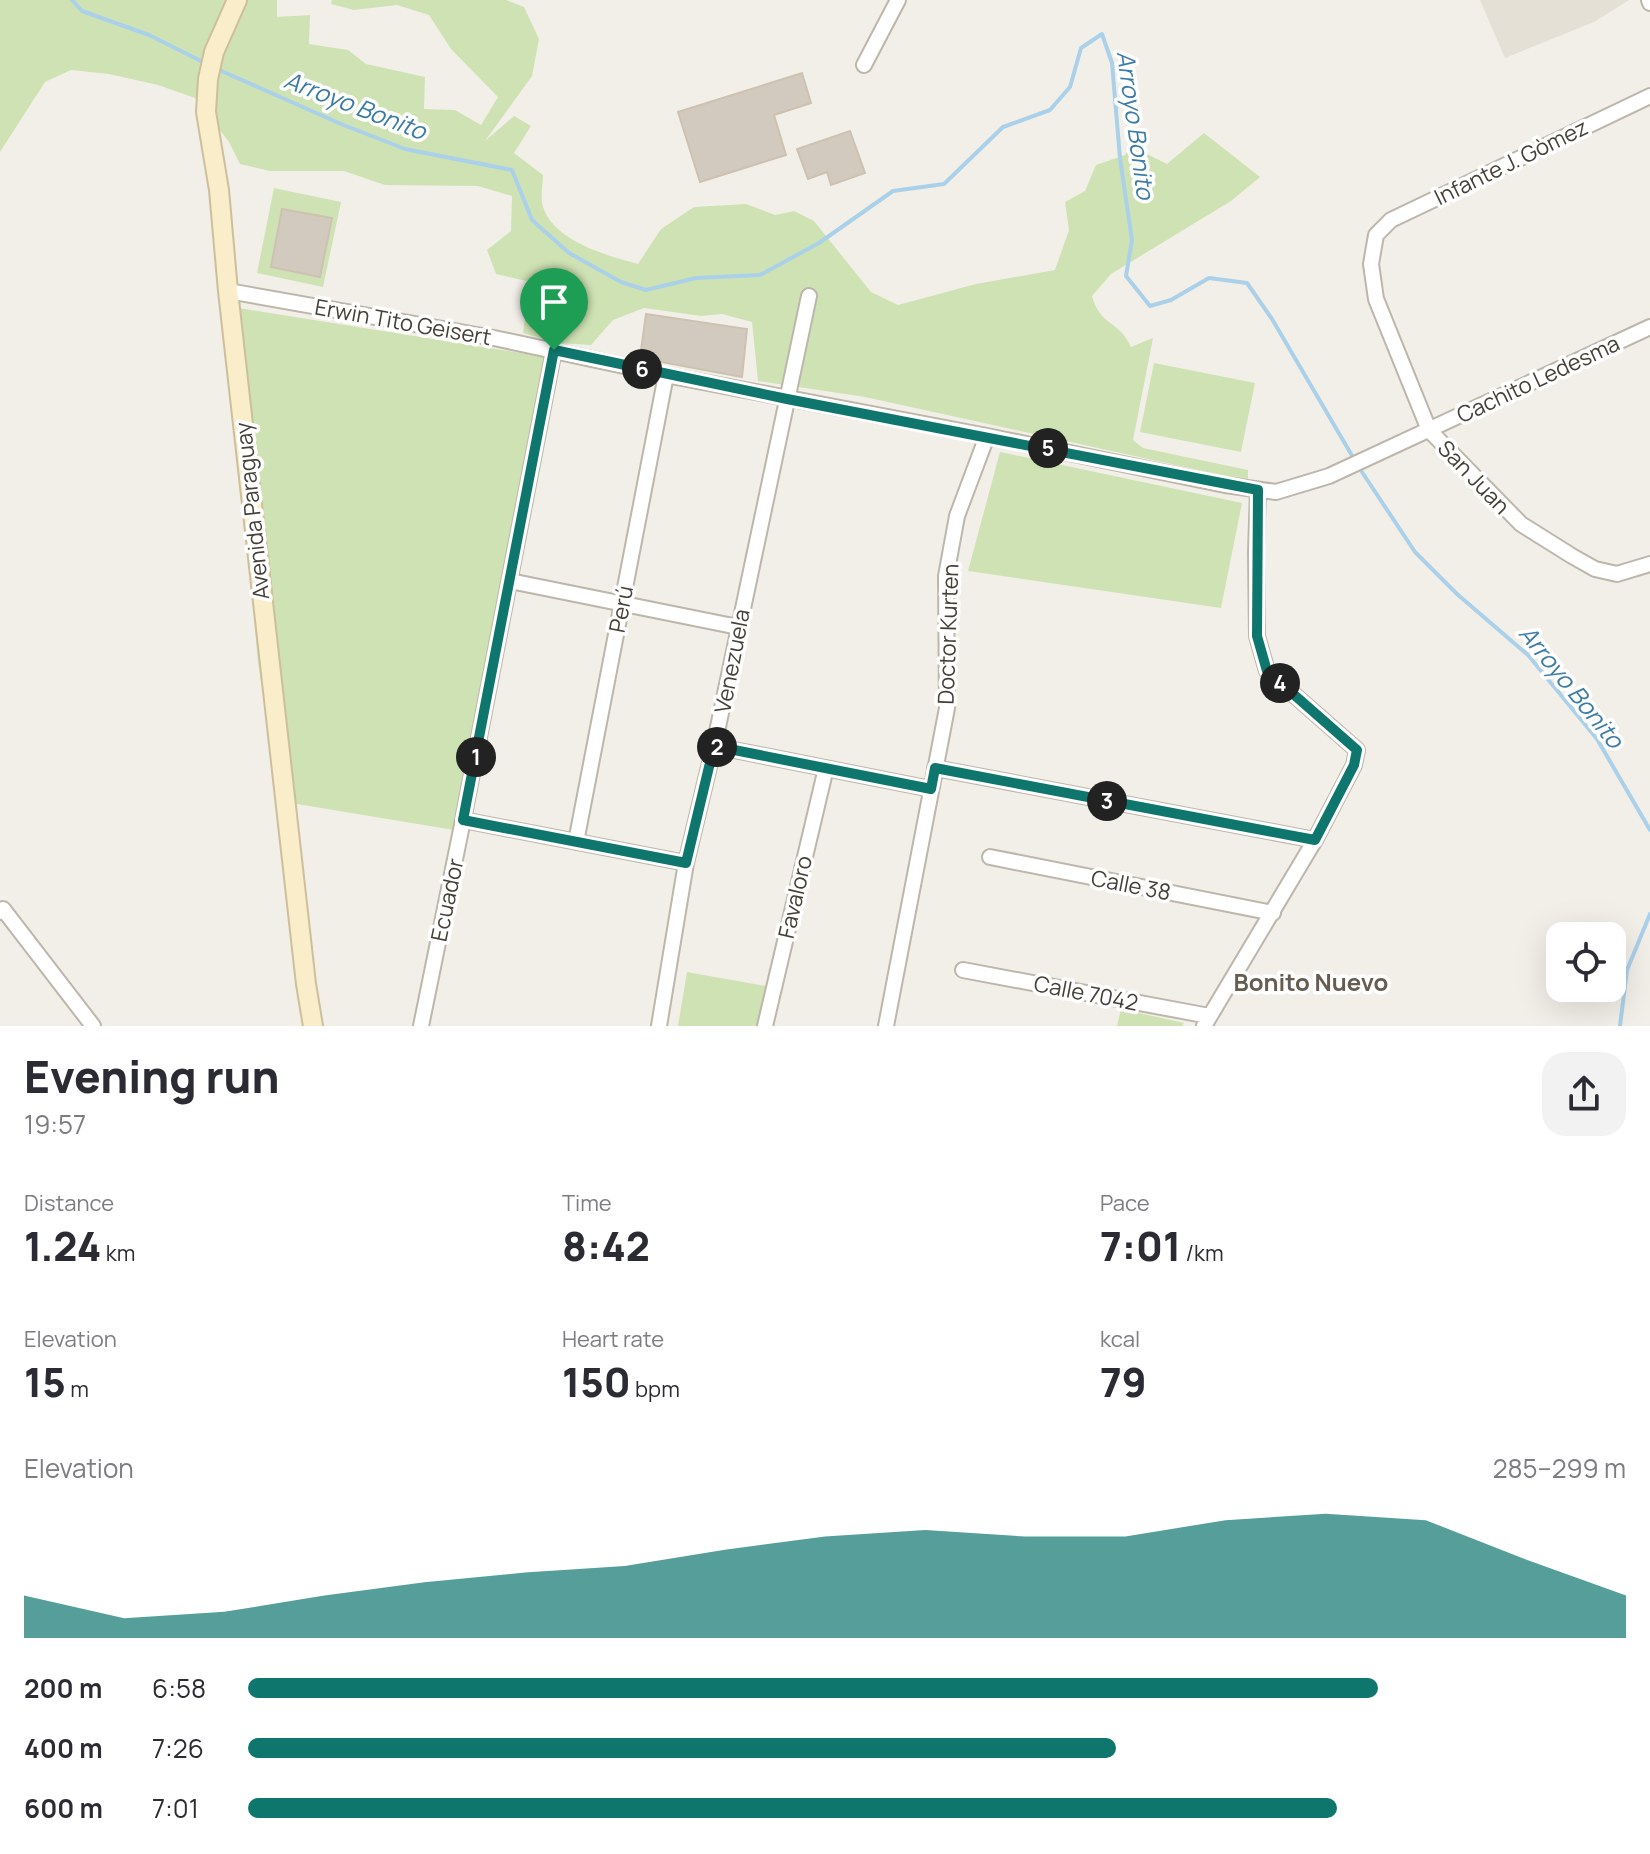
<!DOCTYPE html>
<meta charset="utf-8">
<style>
:root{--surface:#fff;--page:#f2f2f3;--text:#2b2b33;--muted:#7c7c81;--accent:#0f766e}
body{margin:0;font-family:Manrope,sans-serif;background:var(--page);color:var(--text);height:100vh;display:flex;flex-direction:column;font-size:30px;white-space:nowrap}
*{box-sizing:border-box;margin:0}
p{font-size:26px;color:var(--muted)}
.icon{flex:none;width:44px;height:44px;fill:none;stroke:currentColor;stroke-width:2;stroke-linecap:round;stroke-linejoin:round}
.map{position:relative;height:1026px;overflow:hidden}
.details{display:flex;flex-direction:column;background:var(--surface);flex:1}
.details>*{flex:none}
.controls{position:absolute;left:1546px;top:922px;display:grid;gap:16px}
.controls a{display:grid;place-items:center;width:80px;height:80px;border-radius:16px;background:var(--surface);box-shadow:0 8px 32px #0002;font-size:40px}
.pin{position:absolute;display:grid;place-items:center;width:68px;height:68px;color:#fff;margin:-82px -34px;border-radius:50% 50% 50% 0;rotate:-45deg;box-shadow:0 0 8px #0007}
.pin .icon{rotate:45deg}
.km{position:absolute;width:40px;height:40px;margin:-20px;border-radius:50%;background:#222;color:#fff;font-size:22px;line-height:40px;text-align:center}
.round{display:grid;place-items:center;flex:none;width:84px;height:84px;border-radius:24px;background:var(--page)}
.head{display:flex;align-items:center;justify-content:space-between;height:136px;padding:0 24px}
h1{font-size:44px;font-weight:800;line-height:60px}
.metrics{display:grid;grid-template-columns:repeat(3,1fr);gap:12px;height:136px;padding:8px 24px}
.metrics div{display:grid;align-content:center}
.metrics b{font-size:40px;font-weight:800}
.metrics small{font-size:22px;font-weight:400}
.metrics p{font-size:22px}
.chart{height:224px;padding:16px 24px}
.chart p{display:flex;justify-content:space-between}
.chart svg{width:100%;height:144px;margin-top:8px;fill:var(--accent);opacity:.7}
ul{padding:0 24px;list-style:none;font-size:26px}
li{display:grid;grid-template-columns:128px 96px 1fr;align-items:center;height:60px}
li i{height:20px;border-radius:10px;background:var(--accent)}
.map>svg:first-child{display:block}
</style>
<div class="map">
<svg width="1650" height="1026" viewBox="0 0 1650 1026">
<rect width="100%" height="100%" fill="#f2efe8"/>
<path fill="#e5e0d6" d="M1480,0H1629L1594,22L1505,58Z"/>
<path fill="#cfe2b4" d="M0,0H277V17L310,15L309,44L348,50L366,64L425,77L424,109L455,110L481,125L498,97L451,49L429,15L397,5L354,10L331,4L332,0H506L524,7L539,39L532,76L485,141L514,116L531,126L514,153L543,175C543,184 540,198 543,207C555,242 606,255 638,264L661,229L694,207L746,204L775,215L794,211L814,221L871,292L898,305L976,284L1055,270L1069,230L1065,202L1085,191L1096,165L1125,155L1131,146L1167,164L1204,133L1260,177L1231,201L1111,274L1092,296C1100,326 1119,320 1131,347L1153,338L1133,440L1143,448L1248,470V481L865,397L758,381L752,322L722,314L701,316L644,308L613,320L591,345L558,343L523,333L530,282L496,274L487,250L511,231L512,196L478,186L385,185L344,171H270L240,164L229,142L195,98L158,85L109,74L71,70L45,82L0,152Z
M274,188L341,202L323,287L257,273Z
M226,306L546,357L454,830L279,801L258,662Z
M1154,363L1255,383L1241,452L1140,432Z
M1000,452L1242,503L1221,608L968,571Z
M687,972L766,986L759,1026H678Z
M1121,1009L1184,1023L1182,1026H1117Z"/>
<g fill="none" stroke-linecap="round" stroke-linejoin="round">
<path stroke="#aad1e9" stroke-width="4" d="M72,0L82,11L149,35L205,63
M217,69L341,124L405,149L512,170L532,220L569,253L621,282L646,290L696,278L760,275L819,243L893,191L944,184L1003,127L1050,110L1070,87L1081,48L1102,34L1112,63L1120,158L1132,240L1126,276L1150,306L1171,300L1209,278L1247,283L1272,319L1354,459
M1358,466L1415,552L1457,594L1528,655L1597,739L1650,830
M1620,1026L1627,970L1650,914"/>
</g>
<path fill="#d2cabe" stroke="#cdc2b2" stroke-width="2" d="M802,73L811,103L774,115L786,155L700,182L678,112Z
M850,131L865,173L831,185L827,172L808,179L797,149Z
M282,209L332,218L320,277L271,267Z
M646,314L747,329L742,377L640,358Z"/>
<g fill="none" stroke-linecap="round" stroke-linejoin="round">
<defs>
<path id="minor" d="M1649,0L1650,3
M864,65L898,0
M1650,96L1391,220L1376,235L1371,264L1376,299L1429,430L1521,524L1572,556L1595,569L1617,574L1650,564
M228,291L494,338L666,375L987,436L1225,485L1276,492L1329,476L1650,327
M510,581L738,627
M714,746L931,789
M935,768L1315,840
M463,820L686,863
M576,842L666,375
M990,857L1273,913
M0,912L3,909L93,1026
M963,970L1209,1016
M421,1026L463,820L554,350
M659,1026L686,863L714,746L809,296
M765,1026L826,768
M886,1026L947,708L946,576L957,516L987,436
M1204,1026L1315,840L1354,765L1357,750L1267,671L1257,636L1256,553L1258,490"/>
<path id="secondary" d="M237,0L214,52L208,79L206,112L219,190L228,291L306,984L313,1026"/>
</defs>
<use href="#minor" stroke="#bcb6ab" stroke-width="18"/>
<use href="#secondary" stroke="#cdbf9b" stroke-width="22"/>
<use href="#minor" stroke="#fff" stroke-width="14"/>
<use href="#secondary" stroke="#f9edca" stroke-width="18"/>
</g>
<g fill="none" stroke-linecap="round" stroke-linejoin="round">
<defs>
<path id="route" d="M554,350L787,399L1258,490L1257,636L1267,671L1357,750L1354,765L1315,840L935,768L931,789L714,746L686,863L463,820Z"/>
</defs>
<use href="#route" stroke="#fff" stroke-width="16"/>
<use href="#route" stroke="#0f766e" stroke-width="10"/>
</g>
<g text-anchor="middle" stroke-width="7" stroke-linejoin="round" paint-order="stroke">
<g font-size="22" fill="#443f37" stroke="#fff">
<text transform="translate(1511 162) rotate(-26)" y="8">Infante J. Gòmez</text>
<text transform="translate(403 322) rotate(10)" y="8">Erwin Tito Geisert</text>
<text transform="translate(1538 379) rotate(-25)" y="8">Cachito Ledesma</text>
<text transform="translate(1474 477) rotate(46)" y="8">San Juan</text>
<text transform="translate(252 511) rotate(-96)" y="8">Avenida Paraguay</text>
<text transform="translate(621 609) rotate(-79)" y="8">Perú</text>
<text transform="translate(948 634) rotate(-88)" y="8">Doctor Kurten</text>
<text transform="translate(732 661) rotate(-79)" y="8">Venezuela</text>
<text transform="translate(1131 885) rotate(11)" y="8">Calle 38</text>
<text transform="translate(795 897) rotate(-77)" y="8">Favaloro</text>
<text transform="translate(447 900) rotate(-78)" y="8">Ecuador</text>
<text transform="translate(1086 993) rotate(11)" y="8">Calle 7042</text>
</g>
<g font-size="24" font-style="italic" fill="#3b7ba6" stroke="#fff">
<text transform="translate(355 106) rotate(21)" y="8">Arroyo Bonito</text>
<text transform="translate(1135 125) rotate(82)" y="8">Arroyo Bonito</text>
<text transform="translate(1571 687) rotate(51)" y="8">Arroyo Bonito</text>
</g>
<g font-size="24" font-weight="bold" fill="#665c4f" stroke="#fff">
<text x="1311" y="991">Bonito Nuevo</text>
</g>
</g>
</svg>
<div class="controls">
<a><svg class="icon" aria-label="locate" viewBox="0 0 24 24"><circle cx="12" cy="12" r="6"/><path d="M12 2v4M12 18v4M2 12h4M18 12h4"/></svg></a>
</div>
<div class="pin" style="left:554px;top:350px;background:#1e9e55"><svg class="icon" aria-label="arrive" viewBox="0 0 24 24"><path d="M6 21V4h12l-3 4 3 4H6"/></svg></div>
<b class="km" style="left:476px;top:757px">1</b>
<b class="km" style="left:717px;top:747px">2</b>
<b class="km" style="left:1107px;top:801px">3</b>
<b class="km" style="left:1280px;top:683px">4</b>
<b class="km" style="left:1048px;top:448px">5</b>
<b class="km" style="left:642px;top:369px">6</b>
</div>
<section class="details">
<div class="head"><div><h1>Evening run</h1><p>19:57</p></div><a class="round"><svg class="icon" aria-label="share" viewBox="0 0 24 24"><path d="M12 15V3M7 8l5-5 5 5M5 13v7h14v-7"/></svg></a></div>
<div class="metrics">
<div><p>Distance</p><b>1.24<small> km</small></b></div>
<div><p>Time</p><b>8:42</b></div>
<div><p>Pace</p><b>7:01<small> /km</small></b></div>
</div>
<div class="metrics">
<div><p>Elevation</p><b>15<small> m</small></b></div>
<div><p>Heart rate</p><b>150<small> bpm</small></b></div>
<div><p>kcal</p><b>79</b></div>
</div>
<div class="chart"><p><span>Elevation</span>285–299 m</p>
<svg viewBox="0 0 160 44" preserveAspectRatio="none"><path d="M0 44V31L10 38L20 36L30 31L40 27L50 24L60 22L70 17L80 13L90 11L100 13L110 13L120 8L130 6L140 8L150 20L160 31V44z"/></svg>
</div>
<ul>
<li><b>200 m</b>6:58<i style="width:82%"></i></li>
<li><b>400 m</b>7:26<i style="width:63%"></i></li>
<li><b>600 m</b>7:01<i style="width:79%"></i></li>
</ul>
</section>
